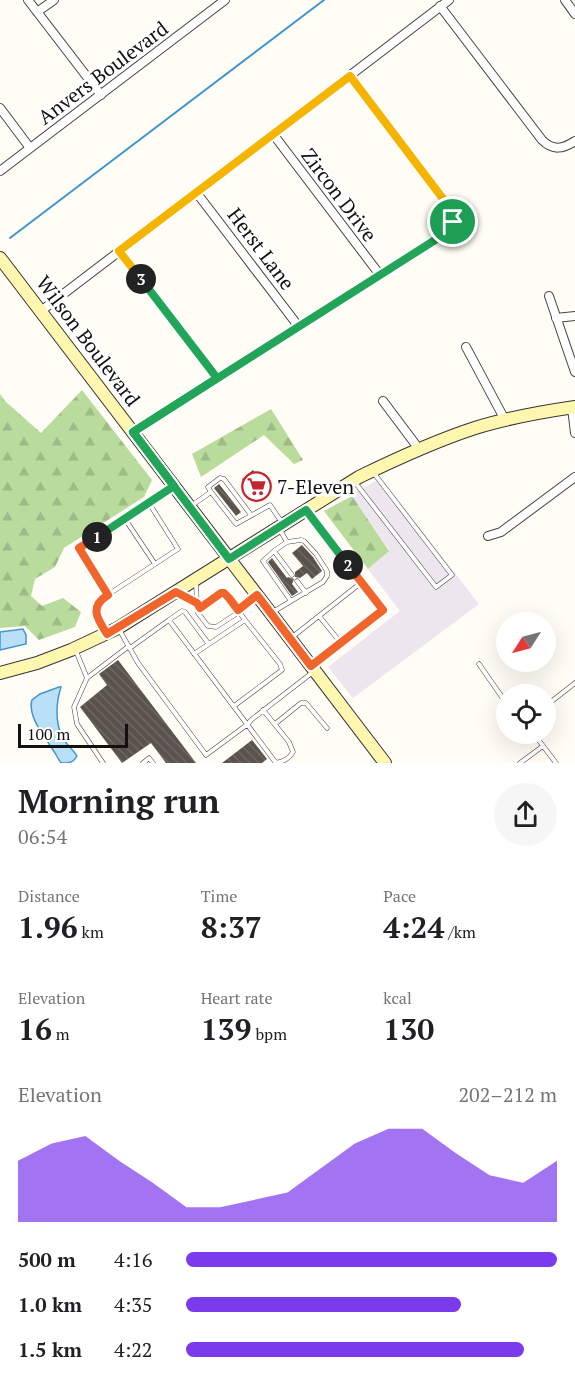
<!DOCTYPE html>
<meta charset="utf-8">
<style>
:root{--surface:#fff;--page:#f6f6f6;--text:#202124;--muted:#757577;--accent:#7c3aed}
body{margin:0;font-family:"PT Serif",serif;background:var(--page);color:var(--text);height:100vh;display:flex;flex-direction:column;font-size:22px;white-space:nowrap}
*{box-sizing:border-box;margin:0}
p{font-size:20px;color:var(--muted)}
.icon{flex:none;width:33px;height:33px;fill:none;stroke:currentColor;stroke-width:2;stroke-linecap:round;stroke-linejoin:round}
.map{position:relative;height:763px;overflow:hidden}
.side{display:flex;flex-direction:column;background:var(--surface);flex:1}
.side>*{flex:none}
.needle{width:39px;rotate:234deg}
.fabs{position:absolute;left:496px;top:612px;display:grid;gap:12px}
.fabs a{display:grid;place-items:center;width:60px;height:60px;border-radius:50%;background:var(--surface);box-shadow:0 6px 24px #0002;font-size:30px}
.scale{position:absolute;left:18px;bottom:15px;width:110px;box-sizing:border-box;padding-left:6px;border:3px solid #111;border-top:0;font-size:16px;line-height:21px;white-space:nowrap;color:#111;-webkit-text-stroke:4px #fff;paint-order:stroke}
.pin{position:absolute;display:grid;place-items:center;width:51px;height:51px;color:#fff;margin:-26px;border:3px solid #fff;border-radius:50%;box-shadow:0 2px 6px #0007}
.km{position:absolute;width:30px;height:30px;margin:-15px;border-radius:50%;background:#222;color:#fff;font-size:16px;line-height:30px;text-align:center}
.round{display:grid;place-items:center;flex:none;width:63px;height:63px;border-radius:32px;background:var(--page)}
.summary{display:flex;align-items:center;justify-content:space-between;height:102px;padding:0 18px}
h1{font-size:33px;font-weight:800;line-height:45px}
.stats{display:grid;grid-template-columns:repeat(3,1fr);gap:9px;height:102px;padding:6px 18px}
.stats div{display:grid;align-content:center}
.stats b{font-size:30px;font-weight:800}
.stats small{font-size:16px;font-weight:400}
.stats p{font-size:16px}
.chart{height:168px;padding:12px 18px}
.chart p{display:flex;justify-content:space-between}
.chart svg{width:100%;height:108px;margin-top:6px;fill:var(--accent);opacity:.7}
ul{padding:0 18px;list-style:none;font-size:20px}
li{display:grid;grid-template-columns:96px 72px 1fr;align-items:center;height:45px}
li i{height:15px;border-radius:8px;background:var(--accent)}
.map>svg:first-child{display:block}
</style>
<div class="map">
<svg width="575" height="763" viewBox="0 0 575 763">
<defs>
<pattern id="forest-firs" width="22" height="20" patternUnits="userSpaceOnUse" patternTransform="scale(1.5)"><rect width="22" height="20" fill="#b9dc9c"/><path d="M5 1l3.5 6h-7zM16 11l3.5 6h-7z" fill="#9ebc85"/></pattern>
<pattern id="building-back-hatch" width="6" height="6" patternUnits="userSpaceOnUse" patternTransform="scale(1.5)"><rect width="6" height="6" fill="#5a524d"/><path d="M-1 5l2 2M0 0l6 6M5-1l2 2" fill="none" stroke="#6d6662"/></pattern>
</defs>
<rect width="100%" height="100%" fill="#fffdf5"/>
<path fill="#eee6ef" d="M381,478L479,604L353,698L328,667L400,611L368,569L389,550L351,495Z"/>
<path fill="url(#forest-firs)" d="M82,390L152,480L144,497L64,548L55,567L35,579L31,596L42,606L63,598L81,612L75,627L39,640L25,626L0,628V394L5,401L41,433Z
M271,409L303,460L294,464L264,435L201,477L192,454Z
M352,496L389,551L368,569L324,511Z"/>
<path fill="#b9e0f7" stroke="#3f96cf" stroke-width="1.5" d="M23,629L26,635V644L0,650V632Z
M59,687H61C56,702 55,722 62,736C65,744 73,749 77,756C73,763 69,763 61,763C58,759 56,754 53,750C45,737 27,716 32,700L40,694Z"/>
<g fill="none" stroke-linecap="round" stroke-linejoin="round">
<path stroke="#3f96cf" stroke-width="2" d="M10,238L324,0"/>
</g>
<path fill="url(#building-back-hatch)" d="M253,470L268,489L255,499L243,484L245,483L242,479Z
M219,484L241,512L236,516L214,488Z
M302,545L313,557L322,571L312,579L307,573L300,578L295,577V572L303,566L292,553Z
M272,558L287,578L288,577L294,579L292,584L298,592L292,596L268,562Z
M118,660L196,763H166L151,743L122,763L80,707L107,685L99,674Z
M252,740L267,759L262,763H222Z"/>
<g fill="none" stroke-linecap="round" stroke-linejoin="round">
<defs>
<path id="lane" d="M354,481L436,587L452,575L373,472
M211,492L208,487L220,478L224,479L251,515
M149,503L178,549L155,564
M191,506L211,492L236,524L270,505L283,524
M306,511L383,610L313,665
M287,542L301,540L304,541L316,554L327,571V576L323,582L291,601
M274,551L292,575
M297,581L306,593
M196,583L197,603
M179,594L197,603L200,607L221,593H224L229,598L245,620
M108,595L79,548L125,519
M200,607L198,613L208,626L216,627L239,612
M238,610L254,598
M273,612L291,601L263,561L274,551L287,542L280,530
M319,616L341,643
M169,620L182,611L185,612L208,643
M105,630C96,617 92,612 103,598L155,564L125,519L172,488
M120,631L138,663L206,755L248,724L251,720L313,672
M291,638L362,582
M130,648L169,620L276,763C284,761 289,759 293,752L289,742L263,710
M76,651L87,678L74,707L77,724L103,763
M194,654L245,620L280,664L282,670L234,706
M479,664L504,700L507,698
M87,678L129,646
M547,705L575,683
M275,724L301,703H306L327,728
M534,734L556,763
M143,763L149,758L153,763
M520,763L543,746"/>
<path id="street" d="M28,0L101,95
M565,0L575,14
M440,6L542,140C553,151 563,149 575,141
M37,12L54,0
M0,108L30,148
M273,134L380,275
M0,171L225,0
M196,192L299,327
M119,251L217,378
M549,296L575,372
M41,311L449,0
M556,318L575,316
M466,347L505,420
M383,401L419,449
M572,408L575,433
M133,432L443,235C452,227 454,220 450,208L350,76
M488,536L501,532L575,477"/>
<path id="secondary" d="M0,258L385,763
M0,673L37,663L71,650L118,628L359,477C396,459 435,441 475,428C507,418 541,412 575,407"/>
</defs>
<use href="#lane" stroke="#444" stroke-width="5"/>
<use href="#street" stroke="#444" stroke-width="10"/>
<use href="#secondary" stroke="#333" stroke-width="14"/>
<use href="#lane" stroke="#fff" stroke-width="4"/>
<use href="#street" stroke="#fff" stroke-width="8"/>
<use href="#secondary" stroke="#fff6b0" stroke-width="12"/>
</g>
<g fill="none" stroke-linecap="round" stroke-linejoin="round">
<defs>
<path id="split-1" d="M97,537L174,486L133,432L443,235L449,229L453,222"/>
<path id="split-2" d="M97,537L79,548L108,595C89,607 97,618 107,634L176,592L197,603L200,608L221,593H224L229,598L238,610L257,595L311,666L383,610L348,565"/>
<path id="split-3" d="M141,279L217,378L133,432L229,559L306,510L348,565"/>
<path id="split-4" d="M141,279L119,251L350,76L450,208L453,216V222"/>
</defs>
<use href="#split-1" stroke="#fff" stroke-width="12"/>
<use href="#split-2" stroke="#fff" stroke-width="12"/>
<use href="#split-3" stroke="#fff" stroke-width="12"/>
<use href="#split-4" stroke="#fff" stroke-width="12"/>
<use href="#split-1" stroke="#22a559" stroke-width="8"/>
<use href="#split-2" stroke="#f0652b" stroke-width="8"/>
<use href="#split-3" stroke="#22a559" stroke-width="8"/>
<use href="#split-4" stroke="#f5b400" stroke-width="8"/>
</g>
<defs>
<symbol id="supermarket-ring" viewBox="-11 -11 22 22"><circle r="9.5" fill="#fff" stroke="#c4262e" stroke-width="1.5"/><path d="M-6-5.5h2.5l.6 2H6L4.5 2H-2.5L-4.4-4H-6ZM-1.5 3.2a1.3 1.3 0 1 0 .1 0ZM3 3.2a1.3 1.3 0 1 0 .1 0Z" fill="#c4262e"/></symbol>
</defs>
<g fill-rule="evenodd">
<use href="#supermarket-ring" x="240" y="470" width="33" height="33"/>
</g>
<g text-anchor="middle" stroke-width="6" stroke-linejoin="round" paint-order="stroke">
<g font-size="20" fill="#111" stroke="#fff">
<text transform="translate(103 73) rotate(-37)" y="7">Anvers Boulevard</text>
<text transform="translate(339 195) rotate(53)" y="7">Zircon Drive</text>
<text transform="translate(261 249) rotate(53)" y="7">Herst Lane</text>
<text transform="translate(88 341) rotate(53)" y="7">Wilson Boulevard</text>
</g>
<g font-size="20" fill="#111" stroke="#fff" text-anchor="start">
<text x="277" y="494">7-Eleven</text>
</g>
</g>
</svg>
<div class="fabs">
<a><svg class="needle" viewBox="-14 -14 28 28"><path d="M0-13l5 13h-10z" fill="#e53935"/><path d="M0 13l5-13h-10z" fill="#757577"/></svg></a>
<a><svg class="icon" aria-label="locate" viewBox="0 0 24 24"><circle cx="12" cy="12" r="6"/><path d="M12 2v4M12 18v4M2 12h4M18 12h4"/></svg></a>
</div>
<div class="scale">100 m</div>
<div class="pin" style="left:453px;top:222px;background:#1e9e55"><svg class="icon" aria-label="arrive" viewBox="0 0 24 24"><path d="M6 21V4h12l-3 4 3 4H6"/></svg></div>
<b class="km" style="left:97px;top:537px">1</b>
<b class="km" style="left:348px;top:565px">2</b>
<b class="km" style="left:141px;top:279px">3</b>
</div>
<section class="side">
<div class="summary"><div><h1>Morning run</h1><p>06:54</p></div><a class="round"><svg class="icon" aria-label="share" viewBox="0 0 24 24"><path d="M12 15V3M7 8l5-5 5 5M5 13v7h14v-7"/></svg></a></div>
<div class="stats">
<div><p>Distance</p><b>1.96<small> km</small></b></div>
<div><p>Time</p><b>8:37</b></div>
<div><p>Pace</p><b>4:24<small> /km</small></b></div>
</div>
<div class="stats">
<div><p>Elevation</p><b>16<small> m</small></b></div>
<div><p>Heart rate</p><b>139<small> bpm</small></b></div>
<div><p>kcal</p><b>130</b></div>
</div>
<div class="chart"><p><span>Elevation</span>202–212 m</p>
<svg viewBox="0 0 160 44" preserveAspectRatio="none"><path d="M0 44V19L10 12L20 9L30 19L40 28L50 38L60 38L70 35L80 32L90 22L100 12L110 6L120 6L130 16L140 25L150 28L160 19V44z"/></svg>
</div>
<ul>
<li><b>500 m</b>4:16<i style="width:100%"></i></li>
<li><b>1.0 km</b>4:35<i style="width:74%"></i></li>
<li><b>1.5 km</b>4:22<i style="width:91%"></i></li>
</ul>
</section>
